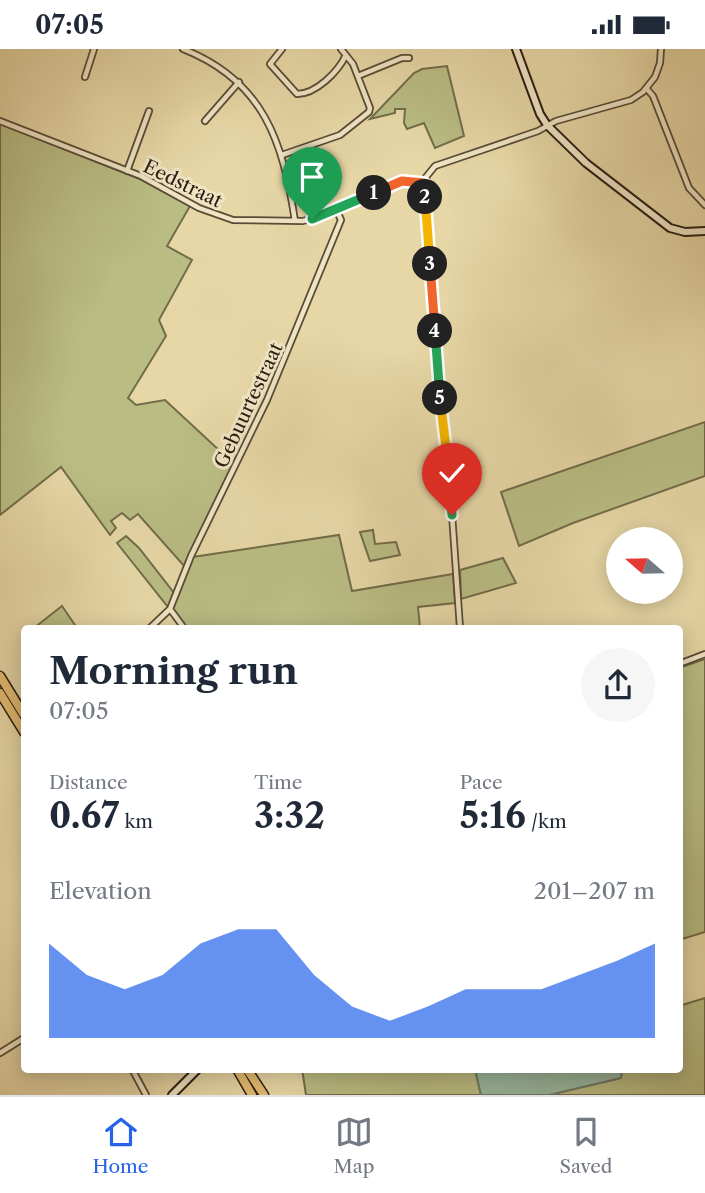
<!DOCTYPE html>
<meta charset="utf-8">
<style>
:root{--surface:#fff;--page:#f6f6f7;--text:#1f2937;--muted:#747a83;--line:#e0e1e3;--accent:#2563eb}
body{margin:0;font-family:"Libre Caslon Text",serif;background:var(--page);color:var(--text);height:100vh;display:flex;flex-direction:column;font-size:26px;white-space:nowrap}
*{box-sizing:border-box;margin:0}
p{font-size:23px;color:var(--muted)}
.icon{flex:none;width:38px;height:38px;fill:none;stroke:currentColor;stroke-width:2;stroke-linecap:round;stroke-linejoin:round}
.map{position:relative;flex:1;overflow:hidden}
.sheet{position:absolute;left:21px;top:576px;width:662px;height:448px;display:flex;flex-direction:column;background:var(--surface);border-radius:7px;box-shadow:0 4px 18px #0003}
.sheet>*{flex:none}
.needle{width:46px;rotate:290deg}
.buttons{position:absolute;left:606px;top:478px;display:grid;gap:14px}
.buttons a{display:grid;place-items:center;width:77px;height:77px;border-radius:50%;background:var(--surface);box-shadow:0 4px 18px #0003;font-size:35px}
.pin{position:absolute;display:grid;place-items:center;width:60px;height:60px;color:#fff;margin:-72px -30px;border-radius:50% 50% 50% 0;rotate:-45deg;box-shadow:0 0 7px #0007}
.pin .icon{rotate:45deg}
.km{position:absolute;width:35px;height:35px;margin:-18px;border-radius:50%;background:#222;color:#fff;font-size:19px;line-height:35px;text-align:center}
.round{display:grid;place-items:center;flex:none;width:74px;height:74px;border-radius:37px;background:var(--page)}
.headline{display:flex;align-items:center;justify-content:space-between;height:119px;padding:0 28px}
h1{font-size:38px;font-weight:700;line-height:52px}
.metrics{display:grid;grid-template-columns:repeat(3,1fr);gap:10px;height:119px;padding:7px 28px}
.metrics div{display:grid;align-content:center}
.metrics b{font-size:35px;font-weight:700}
.metrics small{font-size:19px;font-weight:400}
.metrics p{font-size:19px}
.chart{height:196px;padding:14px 28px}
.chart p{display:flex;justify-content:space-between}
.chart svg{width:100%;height:126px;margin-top:7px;fill:var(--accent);opacity:.7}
.status{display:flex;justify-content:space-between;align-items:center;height:49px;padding:0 35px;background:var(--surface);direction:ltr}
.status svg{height:19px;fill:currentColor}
.tabs{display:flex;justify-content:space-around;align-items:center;height:98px;border-top:2px solid var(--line);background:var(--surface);font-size:19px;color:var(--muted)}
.tabs a{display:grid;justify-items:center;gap:4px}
.tabs .current{color:var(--accent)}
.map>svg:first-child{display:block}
</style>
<div class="status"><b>07:05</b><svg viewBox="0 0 49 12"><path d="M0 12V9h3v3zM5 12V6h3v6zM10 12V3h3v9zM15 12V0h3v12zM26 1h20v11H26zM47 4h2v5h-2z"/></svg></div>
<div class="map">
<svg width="705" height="1046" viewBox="0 0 705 1046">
<rect width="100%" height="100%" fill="#e7d7a6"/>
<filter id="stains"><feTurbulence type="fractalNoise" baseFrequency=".00286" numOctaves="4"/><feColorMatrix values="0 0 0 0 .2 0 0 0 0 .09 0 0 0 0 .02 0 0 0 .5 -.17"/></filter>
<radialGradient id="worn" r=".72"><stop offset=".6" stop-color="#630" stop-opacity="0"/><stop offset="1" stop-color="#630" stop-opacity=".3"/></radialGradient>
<path fill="#b9bd84" stroke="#726c4a" stroke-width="2" d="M447,17L464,87L435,99L424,74L407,80L404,74L405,60H395V64L370,70L414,24L422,20Z
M0,75L140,130L190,157L167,197L192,211L159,271L166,287L128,349L136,356L165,351L234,415L185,518L138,465L130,471L122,464L111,472L116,479L110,486L61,418L0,466Z
M705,373V427L573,474L519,497L501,443Z
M373,481L375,495L396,493L400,506L370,512L360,483Z
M339,486L352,542L453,525L455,554L418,558L420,579H187L172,559L193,508Z
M126,487L139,499L174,544L168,558L117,494Z
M503,509L516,534L461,550L460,521Z
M62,557L77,579H34Z
M705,610V883L679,891V619Z
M705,949V1046H549L621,1029L622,1020H679V957Z
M302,1020H475L481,1046H306Z"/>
<path fill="#97baa4" stroke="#6c7b69" stroke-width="2" d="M475,1020H622L621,1029L549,1046H481Z"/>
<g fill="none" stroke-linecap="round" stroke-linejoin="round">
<defs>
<path id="street" d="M183,0C264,32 283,93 295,172
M282,0L270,15L297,45C316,45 338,23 346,6
M358,27L402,9H409
M85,28L94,0
M647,40L653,47L689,139L705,156
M0,72L141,127L199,159L233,171L303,172L324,166L402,132L424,134
M205,72L239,33
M282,106L340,86L369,63L370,59L353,15L341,0
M127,122L149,62
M170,560L184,579
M150,579L170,560L191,507L267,351L341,171L336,160
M460,579L448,408L436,300L426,128L435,117L538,82L556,72L631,51L643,43L655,28L660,14L661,0
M679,615L705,605
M0,1004L24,989
M132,1020L146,1046"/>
<path id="secondary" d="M516,0L540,65L547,76L586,114L670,179L685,183L705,182
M172,1046L198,1020"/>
<path id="highway" d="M0,627L24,666
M0,644L24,683
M237,1020L252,1046
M247,1020L264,1046"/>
</defs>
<use href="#street" stroke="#5a4b36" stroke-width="8"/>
<use href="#secondary" stroke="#2b1c11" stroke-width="10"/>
<use href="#highway" stroke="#2b1c11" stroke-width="11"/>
<use href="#street" stroke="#efe5c5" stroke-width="4.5"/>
<use href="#secondary" stroke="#efe5c5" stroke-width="6"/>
<use href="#highway" stroke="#e4bc73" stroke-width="8"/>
</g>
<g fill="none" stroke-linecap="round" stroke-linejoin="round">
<defs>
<path id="split-1" d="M312,170L374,144"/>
<path id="split-2" d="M374,144L402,132L424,134L425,148"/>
<path id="split-3" d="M425,148L430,215"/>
<path id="split-4" d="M430,215L435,282"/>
<path id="split-5" d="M435,282L440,349"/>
<path id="split-6" d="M440,349L448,416"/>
<path id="split-7" d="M448,416L452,466"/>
</defs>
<use href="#split-1" stroke="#fff" stroke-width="14"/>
<use href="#split-2" stroke="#fff" stroke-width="14"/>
<use href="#split-3" stroke="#fff" stroke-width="14"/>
<use href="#split-4" stroke="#fff" stroke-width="14"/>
<use href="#split-5" stroke="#fff" stroke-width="14"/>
<use href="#split-6" stroke="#fff" stroke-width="14"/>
<use href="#split-7" stroke="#fff" stroke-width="14"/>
<use href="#split-1" stroke="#22a559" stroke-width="9"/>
<use href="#split-2" stroke="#f0652b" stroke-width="9"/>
<use href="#split-3" stroke="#f5b400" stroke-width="9"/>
<use href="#split-4" stroke="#f0652b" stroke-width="9"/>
<use href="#split-5" stroke="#22a559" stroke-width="9"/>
<use href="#split-6" stroke="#f5b400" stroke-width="9"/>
<use href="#split-7" stroke="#22a559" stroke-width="9"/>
</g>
<g text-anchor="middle" stroke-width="6" stroke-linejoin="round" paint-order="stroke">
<g font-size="19" fill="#2b1c11" stroke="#efe5c5">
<text transform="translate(183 134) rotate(26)" y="7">Eedstraat</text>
<text transform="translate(248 356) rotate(-65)" y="7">Gebuurtestraat</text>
</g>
</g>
<rect width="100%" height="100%" filter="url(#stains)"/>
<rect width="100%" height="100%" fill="url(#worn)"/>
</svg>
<div class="buttons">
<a><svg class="needle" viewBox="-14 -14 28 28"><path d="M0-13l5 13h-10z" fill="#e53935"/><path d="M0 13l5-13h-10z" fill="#747a83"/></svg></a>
</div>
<div class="pin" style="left:312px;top:170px;background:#1e9e55"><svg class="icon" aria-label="arrive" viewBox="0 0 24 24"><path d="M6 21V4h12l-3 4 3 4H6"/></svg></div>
<div class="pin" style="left:452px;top:466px;background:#d93025"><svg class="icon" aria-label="check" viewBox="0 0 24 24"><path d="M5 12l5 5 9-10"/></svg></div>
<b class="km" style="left:374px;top:144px">1</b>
<b class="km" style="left:425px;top:148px">2</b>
<b class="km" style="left:430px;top:215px">3</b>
<b class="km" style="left:435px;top:282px">4</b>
<b class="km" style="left:440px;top:349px">5</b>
<section class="sheet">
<div class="headline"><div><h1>Morning run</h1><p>07:05</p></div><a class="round"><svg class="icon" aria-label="share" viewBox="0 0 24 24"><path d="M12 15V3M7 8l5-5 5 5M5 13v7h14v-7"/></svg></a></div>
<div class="metrics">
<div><p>Distance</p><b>0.67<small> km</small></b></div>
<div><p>Time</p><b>3:32</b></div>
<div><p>Pace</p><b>5:16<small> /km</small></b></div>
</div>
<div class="chart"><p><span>Elevation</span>201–207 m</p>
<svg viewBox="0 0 160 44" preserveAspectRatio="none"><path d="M0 44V11L10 22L20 27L30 22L40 11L50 6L60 6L70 22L80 33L90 38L100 33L110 27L120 27L130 27L140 22L150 17L160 11V44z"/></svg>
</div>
</section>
</div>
<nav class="tabs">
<a class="current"><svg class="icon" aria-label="home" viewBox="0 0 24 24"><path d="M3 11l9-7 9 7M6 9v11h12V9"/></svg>Home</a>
<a><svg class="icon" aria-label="map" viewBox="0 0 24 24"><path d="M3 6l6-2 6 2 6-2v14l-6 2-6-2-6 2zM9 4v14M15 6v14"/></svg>Map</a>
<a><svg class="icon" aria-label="saved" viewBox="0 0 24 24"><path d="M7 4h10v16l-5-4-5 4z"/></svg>Saved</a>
</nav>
